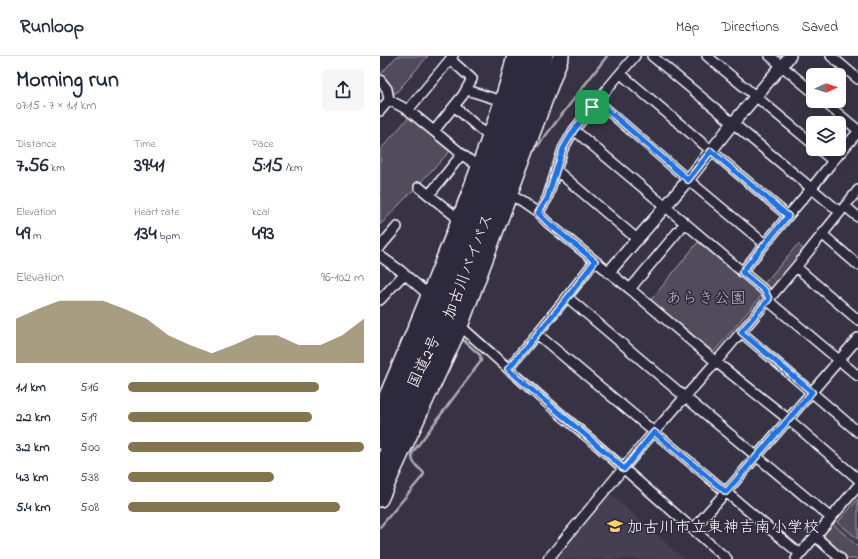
<!DOCTYPE html>
<meta charset="utf-8">
<style>
:root{--surface:#fff;--page:#f6f6f7;--text:#1f2937;--muted:#747a83;--line:#e0e1e3;--accent:#84754c}
body{margin:0;font-family:"Indie Flower","Klee One",sans-serif;background:var(--page);color:var(--text);height:100vh;display:flex;flex-direction:column;font-size:15px;white-space:nowrap}
*{box-sizing:border-box;margin:0}
p{font-size:13px;color:var(--muted)}
.icon{flex:none;width:22px;height:22px;fill:none;stroke:currentColor;stroke-width:2;stroke-linecap:round;stroke-linejoin:round}
.map{position:relative;flex:1;overflow:hidden}
.panel{display:flex;flex-direction:column;background:var(--surface);width:380px}
.panel>*{flex:none}
.needle{width:26px;rotate:87deg}
.controls{position:absolute;left:426px;top:12px;display:grid;gap:8px}
.controls a{display:grid;place-items:center;width:40px;height:40px;border-radius:6px;background:var(--surface);box-shadow:0 4px 16px #0002;font-size:20px}
.pin{position:absolute;display:grid;place-items:center;width:34px;height:34px;color:#fff;margin:-17px;border-radius:8px;box-shadow:0 2px 6px #0006}
.round{display:grid;place-items:center;flex:none;width:42px;height:42px;border-radius:6px;background:var(--page)}
.headline{display:flex;align-items:center;justify-content:space-between;height:68px;padding:0 16px}
h1{font-size:22px;font-weight:700;line-height:30px}
.metrics{display:grid;grid-template-columns:repeat(3,1fr);gap:6px;height:68px;padding:4px 16px}
.metrics div{display:grid;align-content:center}
.metrics b{font-size:20px;font-weight:700}
.metrics small{font-size:11px;font-weight:400}
.metrics p{font-size:11px}
.chart{height:112px;padding:8px 16px}
.chart p{display:flex;justify-content:space-between}
.chart svg{width:100%;height:72px;margin-top:4px;fill:var(--accent);opacity:.7}
ul{padding:0 16px;list-style:none;font-size:13px}
li{display:grid;grid-template-columns:64px 48px 1fr;align-items:center;height:30px}
li i{height:10px;border-radius:5px;background:var(--accent)}
header{display:flex;align-items:center;gap:24px;box-sizing:border-box;height:56px;padding:0 20px;background:var(--surface);border-bottom:1px solid var(--line)}
header strong{font-size:19px}
nav{display:flex;gap:22px;margin-inline-start:auto;font-size:14px}
main{display:flex;flex:1;min-height:0}
.map>svg:first-child{display:block}
</style>
<header>
<strong>Runloop</strong>
<nav><a>Map</a><a>Directions</a><a>Saved</a></nav>
</header>
<main>
<section class="panel">
<div class="headline"><div><h1>Morning run</h1><p>07:15 · 7 × 1.1 km</p></div><a class="round"><svg class="icon" aria-label="share" viewBox="0 0 24 24"><path d="M12 15V3M7 8l5-5 5 5M5 13v7h14v-7"/></svg></a></div>
<div class="metrics">
<div><p>Distance</p><b>7.56<small> km</small></b></div>
<div><p>Time</p><b>39:41</b></div>
<div><p>Pace</p><b>5:15<small> /km</small></b></div>
</div>
<div class="metrics">
<div><p>Elevation</p><b>49<small> m</small></b></div>
<div><p>Heart rate</p><b>134<small> bpm</small></b></div>
<div><p>kcal</p><b>493</b></div>
</div>
<div class="chart"><p><span>Elevation</span>96–102 m</p>
<svg viewBox="0 0 160 44" preserveAspectRatio="none"><path d="M0 44V17L10 11L20 6L30 6L40 6L50 11L60 17L70 27L80 33L90 38L100 33L110 27L120 27L130 33L140 33L150 27L160 17V44z"/></svg>
</div>
<ul>
<li><b>1.1 km</b>5:16<i style="width:81%"></i></li>
<li><b>2.2 km</b>5:19<i style="width:78%"></i></li>
<li><b>3.2 km</b>5:00<i style="width:100%"></i></li>
<li><b>4.3 km</b>5:38<i style="width:62%"></i></li>
<li><b>5.4 km</b>5:08<i style="width:90%"></i></li>
</ul>
</section>
<div class="map">
<svg width="478" height="503" viewBox="0 0 478 503">
<rect width="100%" height="100%" fill="#373345"/>
<filter id="ink" filterUnits="userSpaceOnUse"><feTurbulence type="fractalNoise" baseFrequency=".025" numOctaves="2"/><feDisplacementMap in="SourceGraphic" scale="8" xChannelSelector="R" yChannelSelector="G"/><feConvolveMatrix kernelMatrix="1 2 1 2 8 2 1 2 1" color-interpolation-filters="sRGB"/></filter>
<g filter="url(#ink)">
<path fill="#444051" d="M478,437V489L452,467Z
M230,438L304,503H174Z"/>
<path fill="#514c5c" stroke="#a8a6ae" d="M17,0H48L15,38L0,19Z
M29,61L70,95L0,169V94Z
M318,186L382,239L334,296L271,244Z
M418,188L424,194L393,231L387,232L383,229Z
M478,443V483L458,466Z
M452,467L478,491V503H467L445,484L444,477Z"/>
<g fill="none" stroke-linecap="round" stroke-linejoin="round">
<path stroke="#adabb2" stroke-width="2.5" d="M153,96L227,0
M86,269L245,407
M0,471L43,420L44,417C38,411 29,405 33,396L101,305L100,299L81,282"/>
<defs>
<path id="minor" d="M272,0L460,156
M327,0L433,88
M390,0L433,36
M451,0L478,23
M241,18L408,160
M0,24L7,33L9,44L28,54L88,103L100,111
M90,35L122,45
M217,45L308,124L385,188
M443,45L478,74
M74,50L102,75L112,76
M28,54L73,0
M0,55L9,44
M194,74L305,167L385,235L392,248L478,320
M54,75L83,39L92,23L70,3
M439,93L453,105
M176,114L257,183
M39,131L80,164
M129,137L158,157L168,167L250,233L336,306L408,363L478,423
M49,139L82,98
M465,150L478,161
M158,157L167,143L183,93L194,74L217,45L255,0
M442,178L478,209
M0,191L17,171
M0,200L21,215L52,242
M416,211L478,264
M362,216L408,160L431,133L453,105L478,76
M250,233L305,167
M187,241L305,341L451,462
M0,244L24,218
M77,267L161,342L217,389L244,413L347,503
M361,276L478,376
M157,278L420,498
M128,313L187,241L215,205
M313,473L346,436L478,282
M435,480L461,503
M168,503L208,455L267,384L336,306L416,211L478,134
M416,503L478,430"/>
<path id="tertiary" d="M229,216L308,124L353,67L410,0"/>
<path id="trunk" d="M0,356C32,282 63,208 91,133C107,89 124,45 135,0
M0,443L35,367L80,270L181,0"/>
<path id="motorway" d="M0,384L66,233L121,87L149,0
M0,416L77,237L149,48L164,0"/>
</defs>
<use href="#minor" stroke="#fff" stroke-width="12"/>
<use href="#tertiary" stroke="#fff" stroke-width="14"/>
<use href="#trunk" stroke="#fff" stroke-width="18"/>
<use href="#motorway" stroke="#fff" stroke-width="20"/>
<use href="#minor" stroke="#2f2a3d" stroke-width="9"/>
<use href="#tertiary" stroke="#2f2a3d" stroke-width="11"/>
<use href="#trunk" stroke="#2f2a3d" stroke-width="15"/>
<use href="#motorway" stroke="#2f2a3d" stroke-width="17"/>
</g>
</g>
<g fill="none" stroke-linecap="round" stroke-linejoin="round" filter="url(#ink)">
<defs>
<path id="route" d="M217,45L308,124L331,95L408,160L362,216L385,235L389,243L361,276L432,336L346,436L274,376L244,413C206,378 166,347 128,313L188,241L215,205L168,167L158,157L167,143L183,93L194,74Z"/>
</defs>
<use href="#route" stroke="#fff" stroke-width="8"/>
<use href="#route" stroke="#1a73e8" stroke-width="5"/>
</g>
<defs>
<symbol id="school-bare" viewBox="-9 -9 18 18"><path d="M0-5L7-2L0 1L-7-2ZM-4 1L0 2.5L4 1V4Q0 6-4 4Z" fill="#ffd166" stroke="#2f2a3d" stroke-width="2.5" paint-order="stroke"/></symbol>
</defs>
<g fill-rule="evenodd">
<use href="#school-bare" x="224" y="459" width="22" height="22"/>
</g>
<g text-anchor="middle" stroke-width="3" stroke-linejoin="round" paint-order="stroke">
<g font-size="16" fill="#fff" stroke="#2f2a3d">
<text transform="translate(87 210) rotate(-69)" y="6">加古川バイパス</text>
<text transform="translate(43 305) rotate(-65)" y="6">国道2号</text>
</g>
<g font-size="16" fill="#b9b7be" stroke="#2f2a3d">
<text x="326" y="247">あらき公園</text>
</g>
<g font-size="16" fill="#fff" stroke="#2f2a3d" text-anchor="start">
<text x="247" y="476">加古川市立東神吉南小学校</text>
</g>
</g>
</svg>
<div class="controls">
<a><svg class="needle" viewBox="-14 -14 28 28"><path d="M0-13l5 13h-10z" fill="#e53935"/><path d="M0 13l5-13h-10z" fill="#747a83"/></svg></a>
<a><svg class="icon" aria-label="layers" viewBox="0 0 24 24"><path d="M12 4l9 5-9 5-9-5zM3 14l9 5 9-5"/></svg></a>
</div>
<div class="pin" style="left:212px;top:51px;background:#1e9e55"><svg class="icon" aria-label="arrive" viewBox="0 0 24 24"><path d="M6 21V4h12l-3 4 3 4H6"/></svg></div>
</div>
</main>
